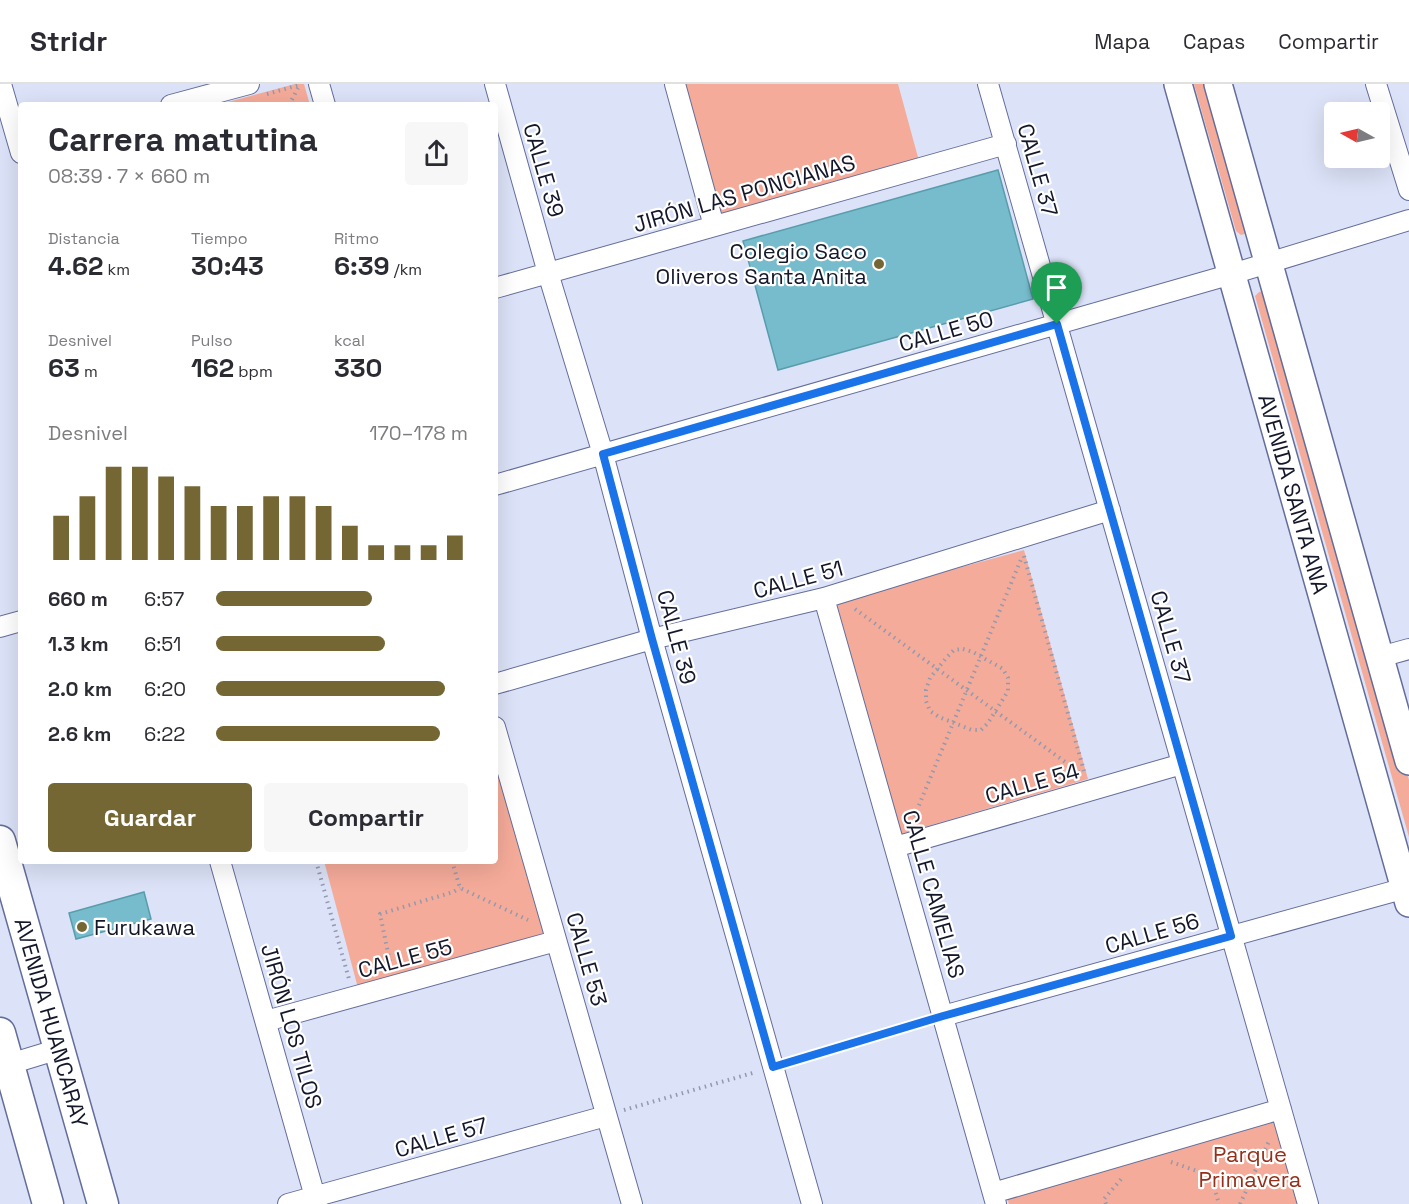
<!DOCTYPE html>
<html lang="es">
<meta charset="utf-8">
<style>
:root{--surface:#fff;--page:#f7f7f7;--text:#2b2b33;--muted:#7c7c81;--line:#e1e1e2;--accent:#756734}
body{margin:0;font-family:"Space Grotesk",sans-serif;background:var(--page);color:var(--text);height:100vh;display:flex;flex-direction:column;font-size:22px;white-space:nowrap}
*{box-sizing:border-box;margin:0}
p{font-size:20px;color:var(--muted)}
.icon{flex:none;width:33px;height:33px;fill:none;stroke:currentColor;stroke-width:2;stroke-linecap:round;stroke-linejoin:round}
.map{position:relative;flex:1;overflow:hidden}
.sheet{position:absolute;left:18px;top:18px;width:480px;height:762px;display:flex;flex-direction:column;background:var(--surface);border-radius:6px;box-shadow:0 6px 24px #0002}
.sheet>*{flex:none}
.needle{width:39px;rotate:278deg}
.controls{position:absolute;left:1324px;top:18px;display:grid;gap:12px}
.controls a{display:grid;place-items:center;width:66px;height:66px;border-radius:6px;background:var(--surface);box-shadow:0 6px 24px #0002;font-size:30px}
.pin{position:absolute;display:grid;place-items:center;width:51px;height:51px;color:#fff;margin:-62px -26px;border-radius:50% 50% 50% 0;rotate:-45deg;box-shadow:0 0 6px #0007}
.pin .icon{rotate:45deg}
.round{display:grid;place-items:center;flex:none;width:63px;height:63px;border-radius:6px;background:var(--page)}
.head{display:flex;align-items:center;justify-content:space-between;height:102px;padding:0 30px}
h1{font-size:33px;font-weight:700;line-height:45px}
.stats{display:grid;grid-template-columns:repeat(3,1fr);gap:9px;height:102px;padding:6px 30px}
.stats div{display:grid;align-content:center}
.stats b{font-size:26px;font-weight:700}
.stats small{font-size:16px;font-weight:400}
.stats p{font-size:16px}
.chart{height:168px;padding:12px 30px}
.chart p{display:flex;justify-content:space-between}
.chart svg{width:100%;height:108px;margin-top:6px;stroke:var(--accent);stroke-width:6}
.cta{display:flex;gap:12px;margin-top:auto;padding:12px 30px}
.cta a{flex:1;height:69px;border-radius:6px;background:var(--accent);color:#fff;font-size:24px;font-weight:700;line-height:69px;text-align:center}
.cta a+a{background:var(--page);color:var(--text)}
ul{padding:0 30px;list-style:none;font-size:20px}
li{display:grid;grid-template-columns:96px 72px 1fr;align-items:center;height:45px}
li i{height:15px;border-radius:8px;background:var(--accent)}
header{display:flex;align-items:center;gap:36px;box-sizing:border-box;height:84px;padding:0 30px;background:var(--surface);border-bottom:2px solid var(--line)}
header strong{font-size:28px}
nav{display:flex;gap:33px;margin-inline-start:auto;font-size:21px}
.map>svg:first-child{display:block}
</style>
<header>
<strong>Stridr</strong>
<nav><a>Mapa</a><a>Capas</a><a>Compartir</a></nav>
</header>
<div class="map">
<svg width="1409" height="1120" viewBox="0 0 1409 1120">
<rect width="100%" height="100%" fill="#dce2f7"/>
<path fill="#f5ab99" d="M295,0H304L310,21H217Z
M683,0H898L919,77L719,136Z
M1194,0H1209L1248,149L1241,151L1236,147Z
M1267,206L1271,208L1409,696V753L1255,212L1259,208Z
M1024,466L1088,695L901,750L836,517Z
M495,674L546,850L358,904L324,777H495Z
M1277,1037L1300,1120H1009L1007,1114Z"/>
<path fill="#77bccc" stroke="#589dac" stroke-width="1.5" d="M998,86L1033,215L778,286L743,157Z
M144,808L151,835L76,855L69,829Z"/>
<g fill="none" stroke-linecap="round" stroke-linejoin="round">
<defs>
<path id="street" d="M1,0L21,69
M319,0L325,21
M495,0L548,189L603,370L652,555L812,1120
M675,0L714,142
M988,0L1308,1120
M1376,0L1409,106
M171,21L249,0
M495,204L1006,60
M495,401L1232,190L1409,136
M824,514L996,1120
M0,543L21,537
M1380,573L1409,565
M495,600L652,555L824,514L1110,426
M495,643L632,1120
M895,763L1182,680
M220,777L317,1120
M943,932L1409,803
M266,937L556,857
M0,983L59,965
M993,1109L1281,1025
M288,1120L606,1032"/>
<g id="secondary">
<path id="s1" d="M1178,0L1409,819"/>
<path d="M1218,0L1409,677"/>
</g>
<g id="primary">
<path id="s2" d="M0,757L103,1120"/>
<path d="M0,949L48,1120"/>
</g>
</defs>
<use href="#street" stroke="#636d9b" stroke-width="22"/>
<use href="#secondary" stroke="#636d9b" stroke-width="30"/>
<use href="#primary" stroke="#636d9b" stroke-width="33"/>
<path stroke="#9499ad" stroke-width="4" stroke-dasharray="1.5 4.5" stroke-linecap="butt" d="M267,10L299,1
M289,21L298,4
M731,106L735,117
M1024,472L1084,687
M855,525L1079,688
M963,565L973,568L1003,585L1008,594V607L988,639L981,646H972L939,633L930,627L926,617V606L930,594L947,573L954,566Z
M912,738L1022,473
M316,777L349,895
M452,777L460,804L528,836
M391,883L380,830L453,808L460,804
M792,978L925,938
M624,1026L756,988
M1171,1078L1211,1092L1219,1120
M1106,1120L1104,1115L1123,1093
M1240,1120L1269,1057"/>
<use href="#street" stroke="#fff" stroke-width="20"/>
<use href="#secondary" stroke="#fff" stroke-width="27"/>
<use href="#primary" stroke="#fff" stroke-width="30"/>
</g>
<g fill="none" stroke-linecap="round" stroke-linejoin="round">
<defs>
<path id="route" d="M1057,240L1231,852L943,932L773,983L652,555L603,370Z"/>
</defs>
<use href="#route" stroke="#fff" stroke-width="12"/>
<use href="#route" stroke="#1a73e8" stroke-width="8"/>
</g>
<g fill="#756734" stroke="#fff" stroke-width="2">
<circle cx="879" cy="180" r="6"/>
<circle cx="82" cy="843" r="6"/>
</g>
<g text-anchor="middle" stroke-width="4.5" stroke-linejoin="round" paint-order="stroke">
<g font-size="22" fill="#131729" stroke="#fff">
<text transform="translate(544 86) rotate(74)" y="8">CALLE 39</text>
<text transform="translate(1038 86) rotate(74)" y="8">CALLE 37</text>
<text transform="translate(744 109) rotate(-16)" y="8">JIRÓN LAS PONCIANAS</text>
<text transform="translate(946 247) rotate(-16)" y="8">CALLE 50</text>
<text dy="8" stroke="none"><textPath href="#s1" startOffset="426">AVENIDA SANTA ANA</textPath></text>
<text transform="translate(798 495) rotate(-15)" y="8">CALLE 51</text>
<text transform="translate(677 553) rotate(75)" y="8">CALLE 39</text>
<text transform="translate(1171 553) rotate(74)" y="8">CALLE 37</text>
<text transform="translate(1032 699) rotate(-16)" y="8">CALLE 54</text>
<text transform="translate(934 810) rotate(74)" y="8">CALLE CAMELIAS</text>
<text transform="translate(1152 849) rotate(-16)" y="8">CALLE 56</text>
<text transform="translate(405 874) rotate(-15)" y="8">CALLE 55</text>
<text transform="translate(587 875) rotate(74)" y="8">CALLE 53</text>
<text dy="8" stroke="none"><textPath href="#s2" startOffset="189">AVENIDA HUANCARAY</textPath></text>
<text transform="translate(292 942) rotate(74)" y="8">JIRÓN LOS TILOS</text>
<text transform="translate(441 1053) rotate(-16)" y="8">CALLE 57</text>
</g>
<g font-size="22" fill="#131729" stroke="#fff" text-anchor="end">
<text x="867" y="175">Colegio Saco<tspan x="867" dy="25">Oliveros Santa Anita</tspan></text>
<text x="94" y="851" text-anchor="start">Furukawa</text>
</g>
<g font-size="22" fill="#943019" stroke="#fff">
<text x="1250" y="1078">Parque<tspan x="1250" dy="25">Primavera</tspan></text>
</g>
</g>
</svg>
<div class="controls">
<a><svg class="needle" viewBox="-14 -14 28 28"><path d="M0-13l5 13h-10z" fill="#e53935"/><path d="M0 13l5-13h-10z" fill="#7c7c81"/></svg></a>
</div>
<div class="pin" style="left:1057px;top:240px;background:#1e9e55"><svg class="icon" aria-label="arrive" viewBox="0 0 24 24"><path d="M6 21V4h12l-3 4 3 4H6"/></svg></div>
<section class="sheet">
<div class="head"><div><h1>Carrera matutina</h1><p>08:39 · 7 × 660 m</p></div><a class="round"><svg class="icon" aria-label="share" viewBox="0 0 24 24"><path d="M12 15V3M7 8l5-5 5 5M5 13v7h14v-7"/></svg></a></div>
<div class="stats">
<div><p>Distancia</p><b>4.62<small> km</small></b></div>
<div><p>Tiempo</p><b>30:43</b></div>
<div><p>Ritmo</p><b>6:39<small> /km</small></b></div>
</div>
<div class="stats">
<div><p>Desnivel</p><b>63<small> m</small></b></div>
<div><p>Pulso</p><b>162<small> bpm</small></b></div>
<div><p>kcal</p><b>330</b></div>
</div>
<div class="chart"><p><span>Desnivel</span>170–178 m</p>
<svg viewBox="0 0 160 44" preserveAspectRatio="none"><path d="M5 44V26M15 44V18M25 44V6M35 44V6M45 44V10M55 44V14M65 44V22M75 44V22M85 44V18M95 44V18M105 44V22M115 44V30M125 44V38M135 44V38M145 44V38M155 44V34"/></svg>
</div>
<ul>
<li><b>660 m</b>6:57<i style="width:62%"></i></li>
<li><b>1.3 km</b>6:51<i style="width:67%"></i></li>
<li><b>2.0 km</b>6:20<i style="width:91%"></i></li>
<li><b>2.6 km</b>6:22<i style="width:89%"></i></li>
</ul>
<div class="cta"><a>Guardar</a><a>Compartir</a></div>
</section>
</div>
